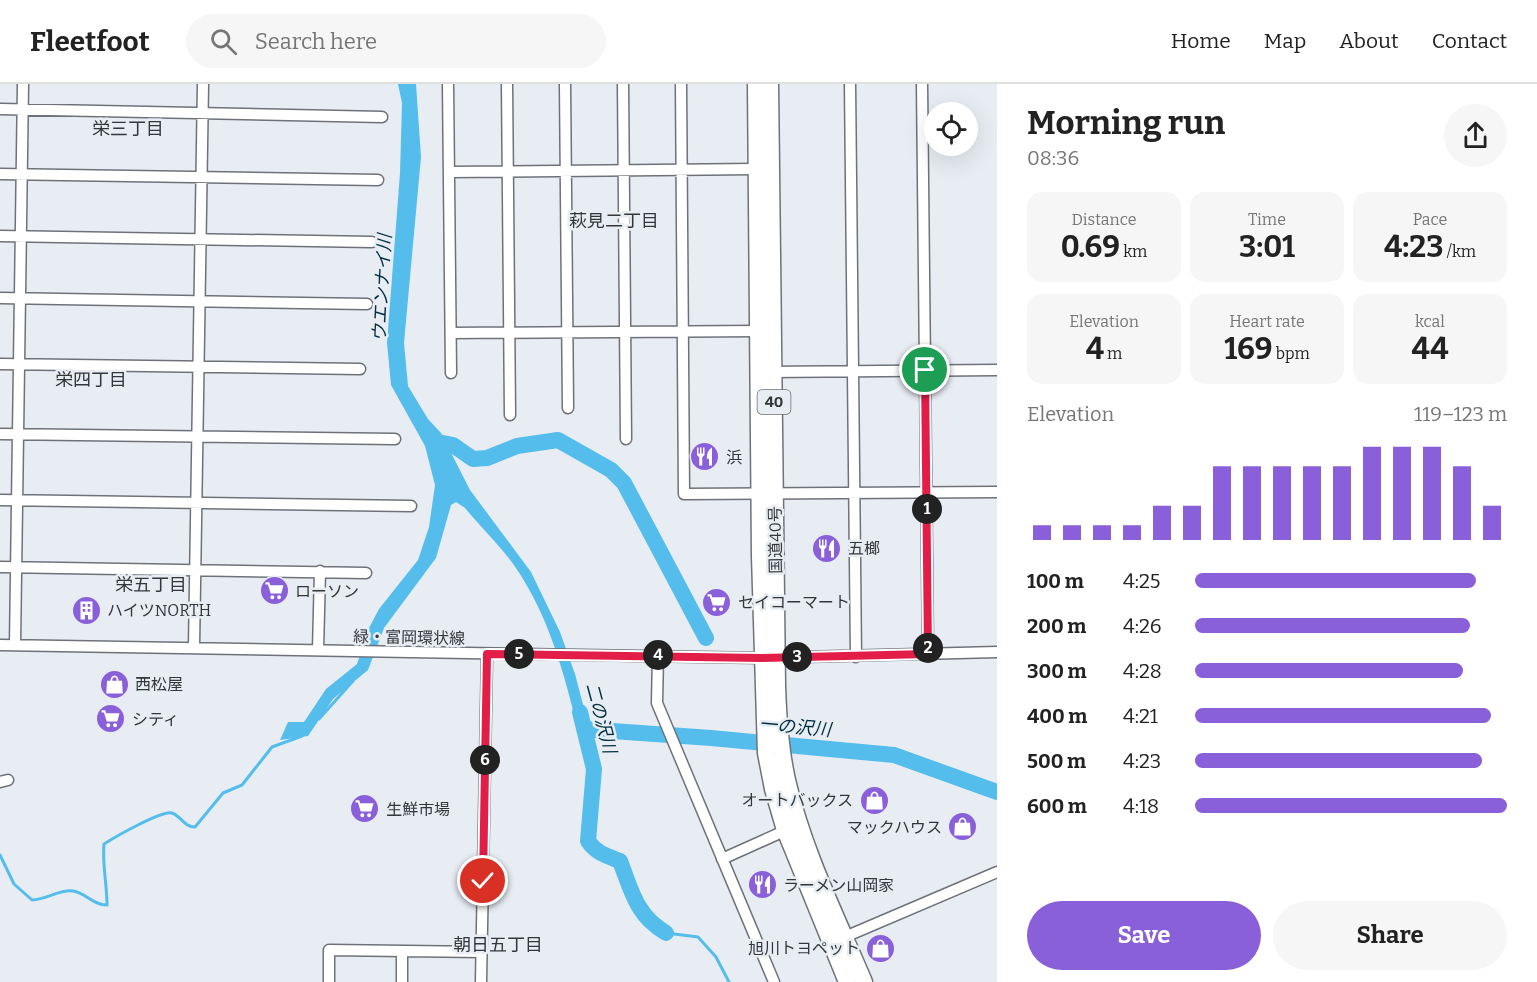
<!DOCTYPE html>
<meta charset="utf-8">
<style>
:root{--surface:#fff;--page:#f6f6f6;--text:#222;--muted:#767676;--line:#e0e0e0;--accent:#8a60da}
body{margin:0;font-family:Bitter,"Noto Sans JP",serif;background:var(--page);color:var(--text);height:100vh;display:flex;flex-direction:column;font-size:22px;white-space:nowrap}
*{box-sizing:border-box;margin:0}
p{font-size:20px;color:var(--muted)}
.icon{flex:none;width:33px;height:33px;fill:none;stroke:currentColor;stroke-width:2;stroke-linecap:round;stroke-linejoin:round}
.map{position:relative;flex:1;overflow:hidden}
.side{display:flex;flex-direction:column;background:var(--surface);width:540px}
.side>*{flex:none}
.buttons{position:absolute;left:924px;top:18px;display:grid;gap:12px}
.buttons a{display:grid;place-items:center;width:54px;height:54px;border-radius:50%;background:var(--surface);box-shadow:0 6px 24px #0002;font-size:30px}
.pin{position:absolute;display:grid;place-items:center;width:51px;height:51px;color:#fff;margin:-26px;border:3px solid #fff;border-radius:50%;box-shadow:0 2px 6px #0007}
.km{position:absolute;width:30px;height:30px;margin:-15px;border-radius:50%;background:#222;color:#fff;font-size:16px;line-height:30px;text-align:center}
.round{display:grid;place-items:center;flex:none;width:63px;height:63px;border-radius:32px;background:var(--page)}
.overview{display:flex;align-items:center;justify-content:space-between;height:102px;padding:0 30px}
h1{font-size:33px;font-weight:700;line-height:45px}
.stats{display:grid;grid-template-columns:repeat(3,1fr);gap:9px;height:102px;padding:6px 30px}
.stats div{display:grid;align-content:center;border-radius:15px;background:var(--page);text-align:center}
.stats b{font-size:30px;font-weight:700}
.stats small{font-size:16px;font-weight:400}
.stats p{font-size:16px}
.chart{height:168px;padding:12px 30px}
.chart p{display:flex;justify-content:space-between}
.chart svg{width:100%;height:108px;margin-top:6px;stroke:var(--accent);stroke-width:6}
.action{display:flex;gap:12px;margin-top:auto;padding:12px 30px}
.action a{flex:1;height:69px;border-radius:36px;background:var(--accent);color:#fff;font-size:24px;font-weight:700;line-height:69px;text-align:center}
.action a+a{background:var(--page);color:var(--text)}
ul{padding:0 30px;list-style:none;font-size:20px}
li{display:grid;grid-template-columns:96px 72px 1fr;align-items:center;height:45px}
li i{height:15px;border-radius:8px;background:var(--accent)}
header{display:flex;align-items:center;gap:36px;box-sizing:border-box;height:84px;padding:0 30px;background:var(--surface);border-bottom:2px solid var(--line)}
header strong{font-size:28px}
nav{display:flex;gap:33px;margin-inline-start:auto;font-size:21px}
.search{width:420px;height:54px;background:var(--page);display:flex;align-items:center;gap:15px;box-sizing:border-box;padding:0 21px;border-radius:33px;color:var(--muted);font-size:22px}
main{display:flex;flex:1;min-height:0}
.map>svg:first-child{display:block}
</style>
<header>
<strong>Fleetfoot</strong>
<div class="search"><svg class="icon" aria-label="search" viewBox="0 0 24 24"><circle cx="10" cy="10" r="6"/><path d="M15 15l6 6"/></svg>Search here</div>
<nav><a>Home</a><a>Map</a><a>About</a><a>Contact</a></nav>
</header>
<main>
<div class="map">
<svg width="997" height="898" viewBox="0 0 997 898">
<rect width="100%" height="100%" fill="#e8edf4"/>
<path fill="#55bdeb" d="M398,0H416L421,73L404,259L408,302L428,335L441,349L470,406L531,488L560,548L575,590L591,651L579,650C566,597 552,542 523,495C508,469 484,447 465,424L456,418L451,421L436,474L384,544L368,586L333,615L308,652L280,656L288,638H304L326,605L357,580L369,544L379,525L418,476L429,443L435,401L425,362L391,301L387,259L400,89L402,19Z"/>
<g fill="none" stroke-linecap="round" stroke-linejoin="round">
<path stroke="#55bdeb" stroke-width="3" d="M319,635L353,597
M0,771L14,800L32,816C47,815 61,805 73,807C86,809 93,821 107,821C107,800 102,780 104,760C115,753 162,726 172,729C181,732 184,743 195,743L223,709L242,701L272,663L302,652
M666,849L698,853L716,873L729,898"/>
<path stroke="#55bdeb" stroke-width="16" d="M433,357L453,361L473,375L487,374L517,362L558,356L611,386L624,399L706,554
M580,628L594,685L588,757C596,769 607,772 620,777C632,808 636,831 666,849
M584,645L711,654L894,671L997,708"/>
<defs>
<path id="minor" d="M448,0L451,289
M507,0L510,331
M565,0L568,324
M623,0L626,355
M681,0L684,410L997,408
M850,0L856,573
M922,0L928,570
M0,25L382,33
M449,88L756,85
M0,90L378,96
M0,152L372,158
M0,214L367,220
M451,249L758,247
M0,280L360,285
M768,288L997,286
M0,350L395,355
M0,416L411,422
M0,483L366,489
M0,561L762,574L997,568
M15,561L23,0
M194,563L203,0
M318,566L320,487
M658,571L657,619L774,898
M0,698L8,696
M722,775L791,744
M840,855L997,788
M329,898V866L482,868
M402,898V867
M481,898L487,570"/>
<path id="highway" d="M756,0L760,472L766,669L773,705L785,746L847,898
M770,0L777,601C778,633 780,665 787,696C803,766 836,832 864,898"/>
</defs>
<use href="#minor" stroke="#6e7278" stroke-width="13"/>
<use href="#highway" stroke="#6e7278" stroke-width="19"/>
<use href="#minor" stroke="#fff" stroke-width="10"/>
<use href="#highway" stroke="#fff" stroke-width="16"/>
</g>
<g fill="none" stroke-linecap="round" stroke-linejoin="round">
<defs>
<path id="route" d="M483,797L487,570L762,574L928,570L925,286"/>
</defs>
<use href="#route" stroke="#fff" stroke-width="12"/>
<use href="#route" stroke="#e11d48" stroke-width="8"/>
</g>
<defs>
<symbol id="restaurant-disc" viewBox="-11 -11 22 22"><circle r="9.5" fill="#8a60da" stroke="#e8edf4"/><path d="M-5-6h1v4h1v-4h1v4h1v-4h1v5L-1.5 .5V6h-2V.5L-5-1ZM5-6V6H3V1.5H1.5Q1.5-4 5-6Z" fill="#fff"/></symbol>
<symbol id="supermarket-disc" viewBox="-11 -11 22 22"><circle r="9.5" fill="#8a60da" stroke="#e8edf4"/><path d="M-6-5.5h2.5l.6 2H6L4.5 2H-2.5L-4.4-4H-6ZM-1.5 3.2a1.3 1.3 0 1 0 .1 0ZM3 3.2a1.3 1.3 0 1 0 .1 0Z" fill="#fff"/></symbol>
<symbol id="building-disc" viewBox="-11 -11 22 22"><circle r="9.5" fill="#8a60da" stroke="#e8edf4"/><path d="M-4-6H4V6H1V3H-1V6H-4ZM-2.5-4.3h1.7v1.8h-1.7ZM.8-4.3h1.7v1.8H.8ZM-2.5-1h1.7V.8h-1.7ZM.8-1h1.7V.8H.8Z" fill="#fff"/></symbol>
<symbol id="shop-disc" viewBox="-11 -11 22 22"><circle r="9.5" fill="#8a60da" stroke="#e8edf4"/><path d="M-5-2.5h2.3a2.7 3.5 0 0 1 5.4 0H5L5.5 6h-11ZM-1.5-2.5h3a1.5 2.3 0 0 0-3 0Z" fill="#fff"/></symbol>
</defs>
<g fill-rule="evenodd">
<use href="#restaurant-disc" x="688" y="356" width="33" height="33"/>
<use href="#restaurant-disc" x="810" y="448" width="33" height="33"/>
<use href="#supermarket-disc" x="258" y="490" width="33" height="33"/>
<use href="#supermarket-disc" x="700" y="502" width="33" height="33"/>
<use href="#building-disc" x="70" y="510" width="33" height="33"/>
<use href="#shop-disc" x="98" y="584" width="33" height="33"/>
<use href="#supermarket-disc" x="94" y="618" width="33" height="33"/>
<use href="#shop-disc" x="858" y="700" width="33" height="33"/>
<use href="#supermarket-disc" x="348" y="708" width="33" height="33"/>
<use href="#shop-disc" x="946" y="726" width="33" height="33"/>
<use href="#restaurant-disc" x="746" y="784" width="33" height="33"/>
<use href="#shop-disc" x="864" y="848" width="33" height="33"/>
</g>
<g text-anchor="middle" stroke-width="5" stroke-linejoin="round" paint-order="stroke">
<rect fill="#e8edf4" stroke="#6a6d70" stroke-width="1.5" x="757.5" y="306" width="33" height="24" rx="4.5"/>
<g font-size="15" font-weight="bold" fill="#343638">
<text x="774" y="323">40</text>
</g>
<g font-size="16" fill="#343638" stroke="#e8edf4" text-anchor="start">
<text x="726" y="379">浜</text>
<text x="848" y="470">五榔</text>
<text x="295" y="513">ローソン</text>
<text x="738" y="524">セイコーマート</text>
<text x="107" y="532">ハイツNORTH</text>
<text x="135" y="606">西松屋</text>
<text x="132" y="641">シティ</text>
<text x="853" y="722" text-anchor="end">オートバックス</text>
<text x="386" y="731">生鮮市場</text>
<text x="942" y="749" text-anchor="end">マックハウス</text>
<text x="783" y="807">ラーメン山岡家</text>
<text x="860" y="870" text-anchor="end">旭川トヨペット</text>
</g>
<g font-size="16" fill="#343638" stroke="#e8edf4">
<text transform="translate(775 456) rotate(-91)" y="6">国道40号</text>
<text transform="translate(409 553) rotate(1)" y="6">緑・富岡環状線</text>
</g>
<g font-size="18" fill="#343638" stroke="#e8edf4">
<text x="128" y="51">栄三丁目</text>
<text x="614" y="143">萩見二丁目</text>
<text x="91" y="302">栄四丁目</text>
<text x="151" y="507">栄五丁目</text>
<text x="498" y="867">朝日五丁目</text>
</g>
<g font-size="18" font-style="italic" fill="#002e40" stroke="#e8edf4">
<text transform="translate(382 204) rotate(-87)" y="6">ウエンナイ川</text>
<text transform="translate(601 634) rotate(75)" y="6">二の沢川</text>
<text transform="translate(795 643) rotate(5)" y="6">一の沢川</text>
</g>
</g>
</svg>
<div class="buttons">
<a><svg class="icon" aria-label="locate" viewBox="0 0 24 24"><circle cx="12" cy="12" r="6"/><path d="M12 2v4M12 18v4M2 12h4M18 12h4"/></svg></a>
</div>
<div class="pin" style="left:925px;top:286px;background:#1e9e55"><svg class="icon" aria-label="arrive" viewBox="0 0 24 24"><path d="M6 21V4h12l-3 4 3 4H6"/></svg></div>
<div class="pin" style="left:483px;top:797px;background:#d93025"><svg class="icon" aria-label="check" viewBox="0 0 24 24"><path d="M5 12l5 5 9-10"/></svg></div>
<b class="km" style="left:927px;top:425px">1</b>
<b class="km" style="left:928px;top:564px">2</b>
<b class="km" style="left:797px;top:573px">3</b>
<b class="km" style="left:658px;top:571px">4</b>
<b class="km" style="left:519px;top:570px">5</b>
<b class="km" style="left:485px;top:676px">6</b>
</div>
<section class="side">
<div class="overview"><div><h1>Morning run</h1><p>08:36</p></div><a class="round"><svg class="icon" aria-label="share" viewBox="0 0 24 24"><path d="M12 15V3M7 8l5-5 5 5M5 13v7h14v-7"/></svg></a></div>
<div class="stats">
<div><p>Distance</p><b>0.69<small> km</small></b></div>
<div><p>Time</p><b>3:01</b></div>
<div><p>Pace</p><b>4:23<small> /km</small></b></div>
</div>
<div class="stats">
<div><p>Elevation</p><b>4<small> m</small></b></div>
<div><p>Heart rate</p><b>169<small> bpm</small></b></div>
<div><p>kcal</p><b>44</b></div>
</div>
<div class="chart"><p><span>Elevation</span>119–123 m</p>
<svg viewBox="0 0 160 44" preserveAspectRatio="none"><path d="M5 44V38M15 44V38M25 44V38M35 44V38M45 44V30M55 44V30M65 44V14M75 44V14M85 44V14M95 44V14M105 44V14M115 44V6M125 44V6M135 44V6M145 44V14M155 44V30"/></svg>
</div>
<ul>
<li><b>100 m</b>4:25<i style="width:90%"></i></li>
<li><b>200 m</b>4:26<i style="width:88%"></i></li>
<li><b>300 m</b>4:28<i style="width:86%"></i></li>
<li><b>400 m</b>4:21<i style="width:95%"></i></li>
<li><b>500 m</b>4:23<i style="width:92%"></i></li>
<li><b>600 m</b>4:18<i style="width:100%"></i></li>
</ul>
<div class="action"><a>Save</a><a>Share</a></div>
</section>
</main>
